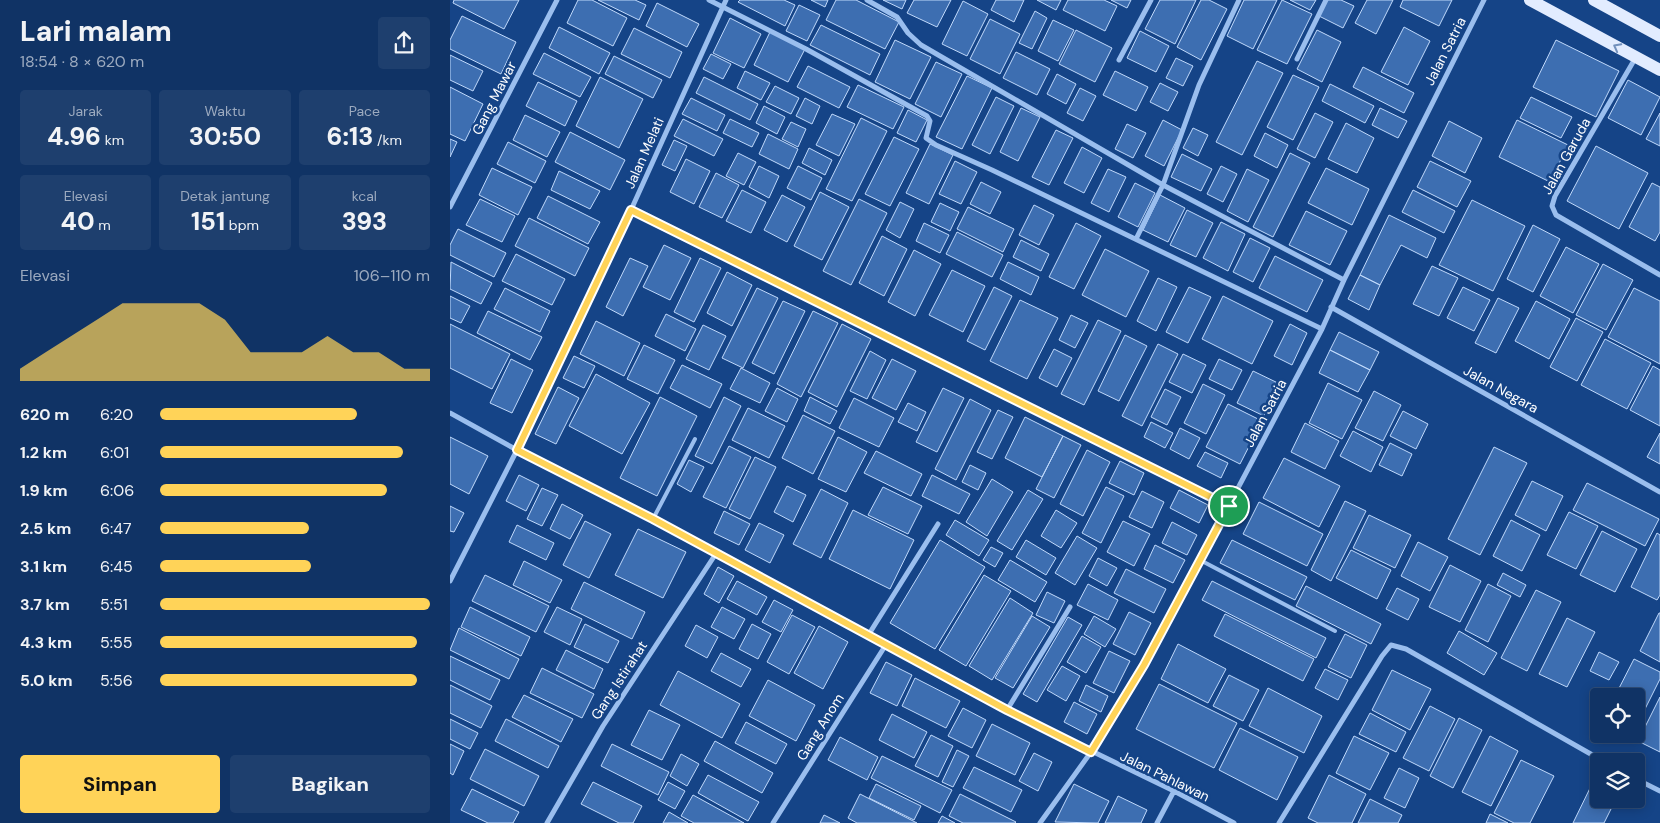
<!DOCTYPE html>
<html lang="id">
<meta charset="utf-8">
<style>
:root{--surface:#103365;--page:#1e3f6e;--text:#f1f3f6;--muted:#9caabf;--line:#304e79;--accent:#ffd358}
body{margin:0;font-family:"DM Sans",sans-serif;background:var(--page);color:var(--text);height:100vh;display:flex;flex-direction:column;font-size:19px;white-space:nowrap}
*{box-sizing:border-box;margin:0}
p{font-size:16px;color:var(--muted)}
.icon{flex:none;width:28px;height:28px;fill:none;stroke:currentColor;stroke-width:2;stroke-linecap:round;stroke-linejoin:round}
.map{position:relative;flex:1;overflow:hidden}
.panel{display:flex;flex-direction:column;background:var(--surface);width:450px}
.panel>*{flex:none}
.controls{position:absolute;left:1140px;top:688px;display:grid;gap:10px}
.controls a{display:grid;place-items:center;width:55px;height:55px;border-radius:5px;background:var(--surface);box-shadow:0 2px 12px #0003,0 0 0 1px var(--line);font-size:25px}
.pin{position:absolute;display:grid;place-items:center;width:42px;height:42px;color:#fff;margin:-21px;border:2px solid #fff;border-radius:50%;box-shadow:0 1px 5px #0007}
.round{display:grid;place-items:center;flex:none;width:52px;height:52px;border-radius:5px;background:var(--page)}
.overview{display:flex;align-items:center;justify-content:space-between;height:85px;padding:0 20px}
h1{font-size:28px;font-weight:800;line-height:38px}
.stats{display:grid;grid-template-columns:repeat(3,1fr);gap:8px;height:85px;padding:5px 20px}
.stats div{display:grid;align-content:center;border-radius:5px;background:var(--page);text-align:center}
.stats b{font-size:25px;font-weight:800}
.stats small{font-size:14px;font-weight:400}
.stats p{font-size:14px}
.chart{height:140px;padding:10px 20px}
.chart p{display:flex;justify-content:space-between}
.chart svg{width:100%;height:90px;margin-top:5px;fill:var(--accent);opacity:.7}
.primary-button{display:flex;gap:10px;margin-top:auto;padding:10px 20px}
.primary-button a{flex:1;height:58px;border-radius:5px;background:var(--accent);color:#111;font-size:20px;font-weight:800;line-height:58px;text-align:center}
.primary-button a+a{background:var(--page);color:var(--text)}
ul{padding:0 20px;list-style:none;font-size:16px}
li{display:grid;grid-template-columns:80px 60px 1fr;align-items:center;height:38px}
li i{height:12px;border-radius:6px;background:var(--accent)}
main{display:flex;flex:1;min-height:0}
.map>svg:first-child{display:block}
</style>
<main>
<section class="panel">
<div class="overview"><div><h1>Lari malam</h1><p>18:54 · 8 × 620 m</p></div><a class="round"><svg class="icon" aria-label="share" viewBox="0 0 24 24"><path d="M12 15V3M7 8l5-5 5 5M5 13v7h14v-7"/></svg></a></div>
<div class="stats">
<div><p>Jarak</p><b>4.96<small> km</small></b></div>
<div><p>Waktu</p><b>30:50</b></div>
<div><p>Pace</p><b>6:13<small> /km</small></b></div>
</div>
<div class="stats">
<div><p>Elevasi</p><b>40<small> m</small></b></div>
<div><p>Detak jantung</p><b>151<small> bpm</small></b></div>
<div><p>kcal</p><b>393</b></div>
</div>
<div class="chart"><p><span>Elevasi</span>106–110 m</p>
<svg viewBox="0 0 160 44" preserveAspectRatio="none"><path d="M0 44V38L10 30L20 22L30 14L40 6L50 6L60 6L70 6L80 14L90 30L100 30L110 30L120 22L130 30L140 30L150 38L160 38V44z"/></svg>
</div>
<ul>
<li><b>620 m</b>6:20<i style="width:73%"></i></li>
<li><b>1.2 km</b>6:01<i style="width:90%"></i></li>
<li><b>1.9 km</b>6:06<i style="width:84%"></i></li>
<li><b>2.5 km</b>6:47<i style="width:55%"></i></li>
<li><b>3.1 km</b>6:45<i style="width:56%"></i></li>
<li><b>3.7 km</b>5:51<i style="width:100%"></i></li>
<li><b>4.3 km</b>5:55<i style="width:95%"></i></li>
<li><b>5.0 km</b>5:56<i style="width:95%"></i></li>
</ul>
<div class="primary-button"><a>Simpan</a><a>Bagikan</a></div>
</section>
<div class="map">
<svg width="1210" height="823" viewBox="0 0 1210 823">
<rect width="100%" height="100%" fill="#154487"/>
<path fill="#3d6eb1" stroke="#c0d9fb" d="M4,0H69L54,29L3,3Z
M128,0H142L177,18L163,46L117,23Z
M148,0H185L196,5L189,20Z
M290,0H334L345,5L335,26L288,2Z
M361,0H378L375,7Z
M386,0H406L449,22L435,49L376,20Z
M433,0H456L452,9Z
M464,0H501L487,27L457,13Z
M546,0H574L564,22L541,10Z
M587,0H611L606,10Z
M618,0H654L667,6L655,31L613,10Z
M661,0H681L677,8Z
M710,0H746L725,44L695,29Z
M751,0H759L777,9L751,60L727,47Z
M794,0H827L803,49L777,36Z
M832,0L862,14L837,64L807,50Z
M840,0H866L860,10Z
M877,0H891L904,6L893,28L869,16Z
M917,0H943L926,34L905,23Z
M953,0H1002L989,26L950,7Z
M513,1L538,14L517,56L492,44Z
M207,3L249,24L237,47L196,26Z
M349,5L370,15L357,41L336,31Z
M585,11L597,18L582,49L569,43Z
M12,16L66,42L51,74L0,49V40Z
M280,18L311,34L294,68L263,53Z
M540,19L570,34L550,74L520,59Z
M603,20L624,30L608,61L588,51Z
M371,25L430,54L420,75L360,45Z
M109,27L160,53L149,74L99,48Z
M954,27L980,41L958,85L931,72Z
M184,28L232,52L220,78L171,54Z
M626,30L662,48L645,82L609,64Z
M867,30L891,42L872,82L847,69Z
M690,31L719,46L706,72L677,58Z
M320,32L355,49L338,82L304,65Z
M445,40L481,57L460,99L425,82Z
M1106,40L1169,71L1146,117L1083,87Z
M566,52L600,69L587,95L553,78Z
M94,53L141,77L130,97L83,74Z
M261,54L281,64L273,79L253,69Z
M0,55L33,71L23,91L0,80Z
M164,56L212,80L203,98L155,74Z
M726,58L743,66L733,86L716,78Z
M807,61L833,73L792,155L766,142Z
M486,62L512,74L491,117L465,104Z
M358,66L400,87L389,108L347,87Z
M913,67L964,93L954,113L903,87Z
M295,71L320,83L311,100L287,88Z
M665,71L698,87L686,111L653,95Z
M607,74L626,84L616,104L597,94Z
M843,75L869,87L843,140L817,127Z
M517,76L542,88L512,149L486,137Z
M150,77L193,99L169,148L126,126Z
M254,77L308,104L300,120L246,93Z
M1178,80L1210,97L1191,135L1158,118Z
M88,82L127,101L115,126L76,106Z
M710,83L728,92L718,111L700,102Z
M880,84L924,106L915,123L872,101Z
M408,85L454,107L443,129L397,107Z
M325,86L349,98L341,114L316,102Z
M0,87L33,104L15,141L0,134Z
M630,88L646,96L633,121L617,113Z
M546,97L564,106L540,154L522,145Z
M1081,97L1122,117L1111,138L1070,118Z
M241,98L275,115L267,131L232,114Z
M355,98L370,106L362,124L346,116Z
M314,106L335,117L327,134L306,123Z
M571,108L590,117L568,161L550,152Z
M930,108L957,121L948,138L922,125Z
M458,110L477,120L466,142L447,133Z
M865,113L883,122L865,158L847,149Z
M1210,113V146L1196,139Z
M382,114L405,124L389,156L366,145Z
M75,115L110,132L97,157L63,140Z
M411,118L437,131L402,201L376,189Z
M233,119L273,139L264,156L224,136Z
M280,119L309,133L302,147L273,133Z
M713,120L732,130L714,166L695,156Z
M1067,120L1118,145L1100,182L1049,157Z
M999,121L1032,138L1015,173L982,156Z
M341,122L356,129L348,147L332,139Z
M896,123L924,138L907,173L878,159Z
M677,124L696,133L683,158L665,149Z
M743,128L758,135L748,156L733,148Z
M606,130L623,138L599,185L582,177Z
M120,132L175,160L160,190L105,162Z
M815,133L838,145L827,168L804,156Z
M318,134L348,149L339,169L309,154Z
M444,137L469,149L440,206L415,194Z
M0,139L7,142L0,157Z
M224,140L237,146L225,171L212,165Z
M58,142L96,161L85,183L47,164Z
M480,144L503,155L479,204L456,193Z
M1146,146L1198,173L1169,229L1117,201Z
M632,147L652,158L634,193L614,183Z
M359,148L382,160L375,175L352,163Z
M288,153L306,162L294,185L276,176Z
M840,153L860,163L823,237L803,227Z
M732,154L762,169L751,191L721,177Z
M236,159L260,171L244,204L220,192Z
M505,161L527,172L511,204L489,194Z
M980,161L1021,181L1007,207L967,187Z
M309,166L329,176L319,198L299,187Z
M348,166L372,178L361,200L337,188Z
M771,166L787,174L773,202L757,194Z
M42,168L82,187L68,215L29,195Z
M876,168L919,189L902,225L858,203Z
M658,169L676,177L659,212L641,203Z
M797,169L819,180L798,222L777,211Z
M109,171L150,191L140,209L101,190Z
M266,173L289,185L272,218L249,207Z
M531,182L551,192L540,214L520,204Z
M685,183L705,193L688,227L668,217Z
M1202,183L1210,187V232L1205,241L1179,227Z
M292,190L316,202L301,233L276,221Z
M963,190L1005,211L994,233L952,212Z
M370,192L399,207L372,260L344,246Z
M332,195L355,207L337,242L314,230Z
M710,195L735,208L718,242L693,230Z
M98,196L150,222L138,244L87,218Z
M30,199L65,216L52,242L16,225Z
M409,199L437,213L401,285L373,271Z
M1022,200L1075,226L1043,291L989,265Z
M450,202L464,209L450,238L436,230Z
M490,203L509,212L500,231L481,222Z
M584,205L604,215L589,245L569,235Z
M518,207L564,229L553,252L507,229Z
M737,210L763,223L746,257L720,245Z
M856,211L897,231L880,265L839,245Z
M939,215L986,238L977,258L951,245L930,285L910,275Z
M79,218L139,248L125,276L65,246Z
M771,222L795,234L778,271L753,258Z
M474,223L499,235L490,253L466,241Z
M626,223L651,236L624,289L599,277Z
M1083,225L1110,239L1083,292L1057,279Z
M8,229L56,253L44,277L0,255V245Z
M507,232L553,255L542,277L496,254Z
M432,236L457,249L434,296L409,283Z
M800,238L820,248L803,282L783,272Z
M571,240L599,254L591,271L563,257Z
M214,245L241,258L220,300L193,287Z
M1116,247L1149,264L1123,313L1090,296Z
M655,249L699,271L676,317L632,295Z
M464,250L491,264L465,316L438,302Z
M66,254L115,279L102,305L52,281Z
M825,256L873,280L857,312L809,288Z
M180,258L198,266L173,316L156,307Z
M250,258L271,268L244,322L224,312Z
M1,262L42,283L31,304L0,289Z
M558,262L589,277L581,295L550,279Z
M1153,264L1183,280L1156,330L1126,315Z
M982,266L1008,278L989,316L963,304Z
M502,270L535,286L513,332L479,315Z
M277,272L302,285L282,326L257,313Z
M910,275L930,285L919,310L898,299Z
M708,278L727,287L706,331L687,321Z
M544,287L562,296L535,350L517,341Z
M739,287L761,297L738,343L716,332Z
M1013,287L1040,300L1024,331L997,318Z
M55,288L100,311L90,332L44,309Z
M307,288L328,298L293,368L272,358Z
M1184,288L1210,301V364L1158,337Z
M0,296L20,306L11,323L0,318Z
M773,296L823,321L802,364L752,339Z
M1048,298L1069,308L1046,353L1025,343Z
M570,300L608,318L577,379L540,361Z
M333,301L355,311L324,374L302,363Z
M1086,301L1120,319L1099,359L1065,341Z
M38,311L92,337L80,360L27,333Z
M363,311L388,323L351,397L327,384Z
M216,314L246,329L235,351L205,336Z
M621,315L638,323L625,348L609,340Z
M1126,318L1153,332L1127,381L1100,367Z
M648,320L671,331L634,405L611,394Z
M146,321L190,343L174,376L130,354Z
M0,324L60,354L42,389L0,368Z
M392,324L421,339L387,407L358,392Z
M840,324L857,333L842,365L824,356Z
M253,325L276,336L259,370L236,359Z
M889,332L929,352L920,370L880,350Z
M675,335L697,346L669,401L648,391Z
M1155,339L1201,363L1177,409L1131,385Z
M708,344L728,354L692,426L672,416Z
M194,345L225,360L208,394L177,379Z
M604,349L622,358L607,387L589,378Z
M880,350L920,370L908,392L869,373Z
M420,351L436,360L417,399L400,391Z
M733,354L756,365L742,393L719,382Z
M124,356L145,366L134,388L113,378Z
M61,359L83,370L62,413L40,403Z
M442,359L466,371L446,410L422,398Z
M769,359L792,370L782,390L759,379Z
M232,365L272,384L260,408L220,388Z
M1203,366L1210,370V426L1180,410Z
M291,368L320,383L310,403L280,389Z
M803,371L830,384L814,416L787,403Z
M146,374L200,403L172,454L119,426Z
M878,383L912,400L892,439L859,423Z
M753,384L775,395L756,434L734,423Z
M108,387L129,398L106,444L85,434Z
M327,388L348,399L337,422L315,411Z
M493,388L514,398L487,452L466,442Z
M715,389L731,397L717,425L701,417Z
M924,391L951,405L933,441L905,428Z
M210,397L247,416L207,496L170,478Z
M274,397L291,406L262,464L245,456Z
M360,397L387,411L380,424L354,411Z
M404,398L444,418L429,447L389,428Z
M520,399L541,410L506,480L485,469Z
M458,403L476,412L467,431L448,422Z
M778,404L812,421L790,464L756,447Z
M298,408L335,426L319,458L282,440Z
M548,410L563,417L542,459L527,452Z
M953,411L978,424L966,449L940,436Z
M353,415L385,431L363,474L332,458Z
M575,417L613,436L592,477L555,458Z
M701,422L723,433L715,448L694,437Z
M855,423L889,441L875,469L841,452Z
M730,428L750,438L739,459L720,449Z
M903,431L933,447L921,472L890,456Z
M1210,433V464L1197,457Z
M613,436L631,445L604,498L586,489Z
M0,437L38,456L19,494L0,484Z
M388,437L417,452L396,492L368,479Z
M940,443L962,454L952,476L929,465Z
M279,446L301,457L276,508L253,497Z
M1044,447L1077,463L1030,555L998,539Z
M637,450L660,462L633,516L610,504Z
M426,451L472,474L461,496L414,473Z
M755,452L778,463L771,478L747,466Z
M305,457L326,467L300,519L279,509Z
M834,458L890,486L869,527L813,498Z
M239,460L254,467L241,492L227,484Z
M670,461L694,473L684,495L659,483Z
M520,465L536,473L528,490L512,482Z
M69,475L89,485L76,511L56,501Z
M482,475L520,494L509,514L472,496Z
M542,479L563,492L537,536L516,522Z
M1082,481L1113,496L1096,531L1065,515Z
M1137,483L1209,519L1195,546L1123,510Z
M337,486L356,495L343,522L324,512Z
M433,487L472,506L458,534L418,515Z
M656,487L674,496L651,543L632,533Z
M92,488L108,495L92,526L77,519Z
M371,489L398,503L371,558L343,544Z
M578,490L593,499L562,550L547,541Z
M729,490L758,505L749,523L720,508Z
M692,491L714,502L702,528L679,517Z
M895,501L916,511L881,581L861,570Z
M809,502L873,534L857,566L793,534Z
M112,504L133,515L120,539L100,529Z
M0,506L14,513L4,532L0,531Z
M403,510L464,540L440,589L379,559Z
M606,510L627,523L611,548L591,536Z
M274,511L300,524L289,545L264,533Z
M1119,512L1148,526L1126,569L1097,555Z
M919,515L961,535L945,568L903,548Z
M505,520L539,540L529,556L496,535Z
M1061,520L1090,535L1072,571L1043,556Z
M135,521L161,534L139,578L113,565Z
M673,521L700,534L684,566L657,552Z
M722,522L747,535L737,555L712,543Z
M309,523L334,535L320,563L295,550Z
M67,525L104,543L96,560L59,542Z
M188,529L236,552L213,598L165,575Z
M1152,531L1187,549L1165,592L1130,575Z
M1207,533L1210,535V595L1207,600L1181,587Z
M627,536L647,548L625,585L605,573Z
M490,540L535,567L485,649L440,623Z
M576,540L606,558L596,575L566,557Z
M782,540L857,577L845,600L770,563Z
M968,542L998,557L980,591L951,576Z
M705,545L735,560L723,583L694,569Z
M541,547L553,553L545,567L533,560Z
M901,550L941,570L927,599L886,578Z
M648,558L667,568L657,586L639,576Z
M560,560L597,582L585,602L548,580Z
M74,561L112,580L100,603L63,585Z
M1000,565L1031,581L1010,622L979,607Z
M268,567L284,576L269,603L254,594Z
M676,569L716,589L704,613L664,593Z
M1053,573L1076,585L1070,597L1047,585Z
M35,575L99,606L86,632L22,601Z
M534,575L561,591L516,666L489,650Z
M287,581L317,597L307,615L277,599Z
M762,581L876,638L866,658L752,600Z
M134,582L195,612L182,639L121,609Z
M638,584L668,600L658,620L627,605Z
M1038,584L1061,596L1038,642L1015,630Z
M856,586L931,624L921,644L846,606Z
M947,588L969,599L958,620L936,609Z
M1086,590L1111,602L1077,671L1051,658Z
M597,592L615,601L604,623L586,615Z
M560,598L583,613L542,680L519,666Z
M324,600L343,610L331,632L312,622Z
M20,607L80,637L71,656L11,627Z
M107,607L132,619L120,645L94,632Z
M272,607L295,619L284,639L261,627Z
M679,612L701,623L685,655L663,644Z
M1209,613H1210V662L1190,651Z
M775,614L864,659L853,681L764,636Z
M342,615L365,627L339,674L317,662Z
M582,616L600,627L563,688L545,678Z
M644,616L666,629L655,647L634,634Z
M618,617L632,625L587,702L573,694Z
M1117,618L1145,632L1117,687L1089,674Z
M135,624L169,641L158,663L124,647Z
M302,624L321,634L308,659L289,649Z
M246,625L268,637L257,658L235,646Z
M369,626L398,642L373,689L344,673Z
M9,628L69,659L59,679L0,650Z
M1009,631L1047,653L1034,675L997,653Z
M895,634L917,645L901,678L878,667Z
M632,636L651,647L636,673L617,662Z
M728,644L776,669L758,703L711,679Z
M116,650L153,669L144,689L106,670Z
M659,651L680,661L664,693L643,683Z
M1149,652L1169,662L1159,680L1140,671Z
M271,653L301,669L291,687L261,671Z
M0,656L50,680L40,700L0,680Z
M1184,659L1210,672V679L1186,727V696H1165Z
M436,662L462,675L447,706L420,693Z
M612,666L630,676L616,701L597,690Z
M92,668L144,694L132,718L80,693Z
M875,669L898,680L888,700L865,688Z
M942,670L981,689L960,730L922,710Z
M228,671L290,704L272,738L210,705Z
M779,675L809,690L793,721L763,706Z
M465,678L510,701L496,728L452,706Z
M318,680L365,705L346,741L299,716Z
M709,684L787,723L764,768L686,729Z
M0,685L42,706L31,728L0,713Z
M636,685L658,696L651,712L629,701Z
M818,688L872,716L854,753L799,726Z
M74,695L123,719L111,742L62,717Z
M1210,697V752L1188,741Z
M624,702L647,714L637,734L614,722Z
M980,706L1005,719L979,771L953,758Z
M513,708L536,720L522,748L498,736Z
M199,710L230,725L212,760L181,745Z
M920,713L956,732L946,752L909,734Z
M442,714L477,732L464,758L429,740Z
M1009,718L1032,730L1003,788L980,776Z
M0,719L28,733L20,749L0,739Z
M56,719L109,746L98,768L45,741Z
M296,722L337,744L326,764L285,743Z
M542,724L580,743L565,775L526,756Z
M790,728L848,757L827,800L769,770Z
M481,735L503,746L488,777L465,766Z
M904,736L939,753L920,790L886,773Z
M1040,736L1068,751L1041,806L1012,792Z
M390,737L428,757L417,780L378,760Z
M265,741L323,773L312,793L254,761Z
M0,744L14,751L3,775L0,773Z
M162,744L219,772L208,795L151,766Z
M35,749L89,776L74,806L20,779Z
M507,750L519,756L503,787L492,782Z
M584,753L602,762L588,791L569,781Z
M231,754L249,764L237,786L220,776Z
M432,756L502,790L490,813L421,778Z
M1071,760L1104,776L1080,823H1064L1044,813Z
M524,767L572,790L561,812L513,788Z
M949,768L969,778L955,808L934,798Z
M258,775L309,802L298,821L248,793Z
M879,775L916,794L902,823H868L858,818Z
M1144,780L1149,783V799H1166L1154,823H1123Z
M143,782L192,806L183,823H169L131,804Z
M218,782L235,791L225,809L208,800Z
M426,784L471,806L464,820L419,798Z
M624,784L659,801L648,823L605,822Z
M22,789L69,812L63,823H38L11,810Z
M410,794L467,823H407L398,818Z
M510,794L566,822L565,823H513L499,816Z
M243,795L294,823H244L231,816Z
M668,796L697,810L691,823H655Z
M920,799L952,815L948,823H908Z
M219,812L238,823H213Z
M1040,814L1058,823H1036Z
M374,815L390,823H370Z
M492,816L505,823H488Z"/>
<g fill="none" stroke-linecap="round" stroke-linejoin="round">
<path stroke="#9abeee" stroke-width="4" d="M203,519L245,439
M750,560L885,631"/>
<path stroke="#9abeee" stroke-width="5" d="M259,0L356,49L477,116L480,121L476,138L486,145L542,170L872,329
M417,0L447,17L458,33L471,45L713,185L894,280
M1186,57L1105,196L1102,206L1106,215L1210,275
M847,59L876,0
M669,60L701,0
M0,207L107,0
M181,210L779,506
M686,239L713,185L749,85L789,0
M881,307L1210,492
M0,413L67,450L267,552L557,710L724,791L784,823
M0,581L67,450L181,210L276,0
M419,634L488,524
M557,710L620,607
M1186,779L1210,791
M97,823L153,726L267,552
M323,823L437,643
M590,823L641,752L694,665L750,560L872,329L894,280L1034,0
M707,823L724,791
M829,823L932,656L941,645L956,649L1153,761"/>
<path stroke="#e2ecff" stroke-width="12" d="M1080,0L1210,70
M1144,0L1210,36"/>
</g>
<defs><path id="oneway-chevron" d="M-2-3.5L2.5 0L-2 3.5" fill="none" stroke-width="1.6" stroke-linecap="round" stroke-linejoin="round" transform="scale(1.25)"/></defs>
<use stroke="#7190bd" href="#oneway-chevron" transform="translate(1167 47) rotate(-152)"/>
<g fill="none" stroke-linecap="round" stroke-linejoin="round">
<defs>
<path id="route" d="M181,210L779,506L694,665L641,752L557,710L203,519L67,450Z"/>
</defs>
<use href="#route" stroke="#fff" stroke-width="10"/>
<use href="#route" stroke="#ffd358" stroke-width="6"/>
</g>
<g text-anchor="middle" stroke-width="5" stroke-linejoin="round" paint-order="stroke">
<g font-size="14" fill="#fff" stroke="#154487">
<text transform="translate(995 51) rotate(-63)" y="5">Jalan Satria</text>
<text transform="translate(44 98) rotate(-63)" y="5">Gang Mawar</text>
<text transform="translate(194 153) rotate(-66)" y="5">Jalan Melati</text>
<text transform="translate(1116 156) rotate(-61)" y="5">Jalan Garuda</text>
<text transform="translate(1051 389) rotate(29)" y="5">Jalan Negara</text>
<text transform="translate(815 413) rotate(-62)" y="5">Jalan Satria</text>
<text transform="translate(169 680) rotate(-57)" y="5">Gang Istirahat</text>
<text transform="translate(370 727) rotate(-58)" y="5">Gang Anom</text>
<text transform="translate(715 776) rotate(26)" y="5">Jalan Pahlawan</text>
</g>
</g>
</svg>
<div class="controls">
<a><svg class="icon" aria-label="locate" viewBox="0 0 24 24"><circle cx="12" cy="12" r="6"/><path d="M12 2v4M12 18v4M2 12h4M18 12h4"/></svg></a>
<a><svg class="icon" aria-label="layers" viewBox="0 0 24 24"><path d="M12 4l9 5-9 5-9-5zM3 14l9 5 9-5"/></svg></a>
</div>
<div class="pin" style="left:779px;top:506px;background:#1e9e55"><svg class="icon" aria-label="arrive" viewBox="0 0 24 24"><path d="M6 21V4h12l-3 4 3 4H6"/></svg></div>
</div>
</main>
